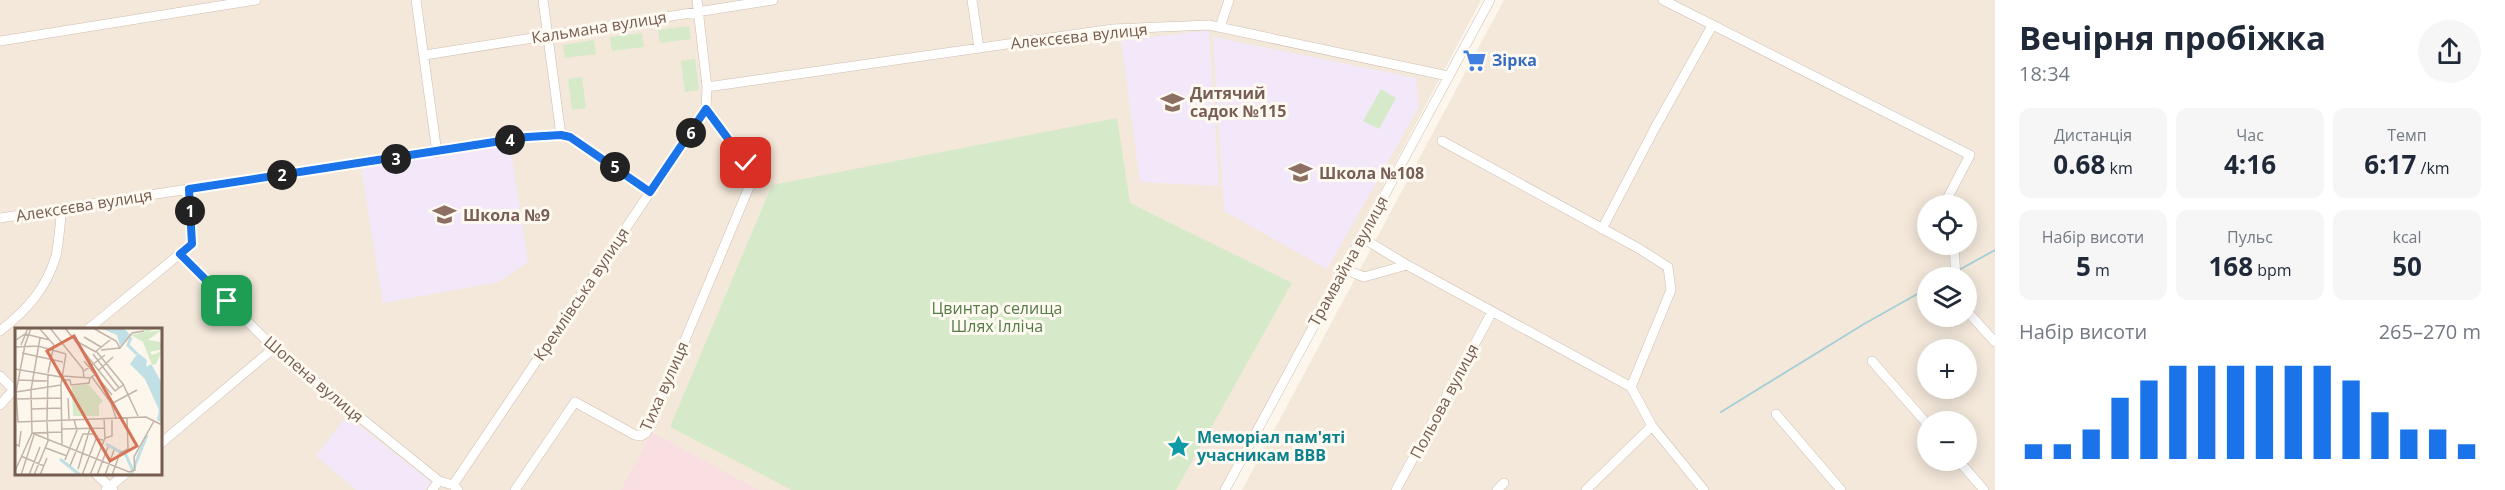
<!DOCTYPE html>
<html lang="uk">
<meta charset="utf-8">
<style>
:root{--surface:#fff;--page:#f6f6f7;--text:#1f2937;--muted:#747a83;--accent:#1a73e8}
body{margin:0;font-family:"Open Sans",sans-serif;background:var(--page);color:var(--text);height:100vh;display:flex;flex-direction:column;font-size:22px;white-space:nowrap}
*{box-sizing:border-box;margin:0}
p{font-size:20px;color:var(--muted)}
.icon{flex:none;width:33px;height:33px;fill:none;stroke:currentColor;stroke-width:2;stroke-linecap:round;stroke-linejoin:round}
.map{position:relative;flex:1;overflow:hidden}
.sheet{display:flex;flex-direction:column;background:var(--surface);width:510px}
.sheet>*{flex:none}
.controls{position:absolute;left:1917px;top:195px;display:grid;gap:12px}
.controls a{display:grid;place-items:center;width:60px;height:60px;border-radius:50%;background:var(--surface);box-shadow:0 3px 15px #0003;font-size:30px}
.pin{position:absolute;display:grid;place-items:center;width:51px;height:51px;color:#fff;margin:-26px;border-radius:12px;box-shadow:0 3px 9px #0006}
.km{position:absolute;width:30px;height:30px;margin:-15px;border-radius:50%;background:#222;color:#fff;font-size:16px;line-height:30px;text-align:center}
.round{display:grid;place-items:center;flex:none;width:63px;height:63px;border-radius:32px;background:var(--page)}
.overview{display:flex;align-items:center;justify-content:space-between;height:102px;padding:0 24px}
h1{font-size:33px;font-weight:700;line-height:45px}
.metrics{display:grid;grid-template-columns:repeat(3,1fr);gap:9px;height:102px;padding:6px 24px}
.metrics div{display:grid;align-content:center;border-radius:12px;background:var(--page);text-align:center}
.metrics b{font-size:26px;font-weight:700}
.metrics small{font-size:16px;font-weight:400}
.metrics p{font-size:16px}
.chart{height:168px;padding:12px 24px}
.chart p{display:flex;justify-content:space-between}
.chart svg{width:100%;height:108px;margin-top:6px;stroke:var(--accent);stroke-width:6}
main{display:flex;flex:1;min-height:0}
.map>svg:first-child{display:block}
</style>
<main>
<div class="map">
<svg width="1995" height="490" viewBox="0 0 1995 490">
<rect width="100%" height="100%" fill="#fcf6ec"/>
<path fill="#f3e8da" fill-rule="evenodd" d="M0,0H1481L1223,490H0ZM16,330H160V474H16Z
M1504,0H1995V490H1242ZM1928,206H1966V244H1928ZM1928,278H1966V316H1928ZM1928,350H1966V388H1928ZM1928,422H1966V460H1928Z"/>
<path fill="#f3e8f9" d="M1209,30L1219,186L1140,182L1121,41Z
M1213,37L1416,78L1419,107L1327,269L1224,211Z
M510,145L528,262L499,282L383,303L361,168Z
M347,416L431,482L425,490H356L316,456Z"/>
<path fill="#f9dfe2" d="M652,432L758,490H621Z"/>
<path fill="#d6eaca" d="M689,26L691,39L660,43L658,30Z
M642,33L644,47L612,51L610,37Z
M594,40L596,54L565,58L563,45Z
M695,59L699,90L685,92L681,61Z
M582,77L586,108L572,110L568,79Z
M1381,89L1396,98L1379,129L1363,121Z
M1117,118L1130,203L1292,283L1176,490H792L670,427L772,185Z"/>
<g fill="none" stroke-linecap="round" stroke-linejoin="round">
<path stroke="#a7cfd7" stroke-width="2" d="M1959,270L1995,250
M1946,278L1954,273
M1721,412L1864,324L1928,288"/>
<defs>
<path id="minor" d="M416,0L437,153
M543,0L561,135
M972,0L979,48
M1663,0L1970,155L1948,197L1949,206
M1220,27L1229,0
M0,41L256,0
M425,55L773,0
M707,87L1113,29L1209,25L1448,76
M1442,141L1638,248L1668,267L1671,290L1631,387
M0,218L527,137L561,135L570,137L650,192
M1602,229L1656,126L1712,26
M1361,237L1407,265L1631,387L1652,426L1704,490
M1954,244L1956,278
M180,254L274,348L439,481L453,485L458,490
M1344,269L1364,277L1407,265
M1966,310L1995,342
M87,330L192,244L189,189
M0,331C27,310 46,289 56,256C59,242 60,223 62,208
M1872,361L1928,425
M0,376L16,392
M0,405L16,387
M1776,414L1841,490
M160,444L274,348
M1958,460L1984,490
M96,474L113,490
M453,485L706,109L707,87L697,0
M106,490L125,474
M432,490L439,481
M515,490L575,402L635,435L641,436L646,433L757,168L746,163L706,109
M1225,490L1490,0
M1396,490L1492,312
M1497,490L1504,483
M1586,490L1652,426"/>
</defs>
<use href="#minor" stroke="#cebeb1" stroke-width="10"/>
<use href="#minor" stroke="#fff" stroke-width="9"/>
</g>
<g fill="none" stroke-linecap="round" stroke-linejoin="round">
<defs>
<path id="route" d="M227,301L180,254L192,244L189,189L527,137L561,135L570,137L650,192L706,109L746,163"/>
</defs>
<use href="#route" stroke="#fff" stroke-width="12"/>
<use href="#route" stroke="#1a73e8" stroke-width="8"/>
</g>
<defs>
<symbol id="supermarket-bare" viewBox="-9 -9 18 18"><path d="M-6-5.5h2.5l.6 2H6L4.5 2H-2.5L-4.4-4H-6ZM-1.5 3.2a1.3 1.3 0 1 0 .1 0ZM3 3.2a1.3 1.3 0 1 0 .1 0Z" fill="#3f7fe0" stroke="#fefaf2" stroke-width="2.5" paint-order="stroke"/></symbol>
<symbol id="school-bare" viewBox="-9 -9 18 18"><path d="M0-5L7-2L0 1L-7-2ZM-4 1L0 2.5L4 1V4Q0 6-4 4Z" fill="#8d6e63" stroke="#fefaf2" stroke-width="2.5" paint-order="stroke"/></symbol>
<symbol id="sight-bare" viewBox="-9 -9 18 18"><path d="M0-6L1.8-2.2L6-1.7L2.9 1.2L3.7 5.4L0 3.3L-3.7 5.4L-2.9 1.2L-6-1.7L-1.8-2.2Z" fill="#0f9aa8" stroke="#fefaf2" stroke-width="2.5" paint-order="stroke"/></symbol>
</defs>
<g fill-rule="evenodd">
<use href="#supermarket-bare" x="1458" y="44" width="33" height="33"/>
<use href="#school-bare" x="1156" y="86" width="33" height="33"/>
<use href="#school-bare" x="1284" y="156" width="33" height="33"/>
<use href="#school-bare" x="428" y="198" width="33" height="33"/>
<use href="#sight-bare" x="1162" y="430" width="33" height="33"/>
</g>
<g text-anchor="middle" stroke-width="6" stroke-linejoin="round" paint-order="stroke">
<g font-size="16" fill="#775d4f" stroke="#fefaf2">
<text transform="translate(599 27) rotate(-9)" y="6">Кальмана вулиця</text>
<text transform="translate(1079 36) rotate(-6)" y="6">Алексєєва вулиця</text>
<text transform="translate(84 205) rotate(-9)" y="6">Алексєєва вулиця</text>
<text transform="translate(1348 261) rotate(-61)" y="6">Трамвайна вулиця</text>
<text transform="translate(581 294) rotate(-56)" y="6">Кремлівська вулиця</text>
<text transform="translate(314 379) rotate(40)" y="6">Шопена вулиця</text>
<text transform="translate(664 386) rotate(-66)" y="6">Тиха вулиця</text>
<text transform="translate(1444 401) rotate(-62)" y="6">Польова вулиця</text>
</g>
<g font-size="16" font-weight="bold" fill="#366cbe" stroke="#fefaf2" text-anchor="start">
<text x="1492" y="66">Зірка</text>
</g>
<g font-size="16" font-weight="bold" fill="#785e54" stroke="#fefaf2" text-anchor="start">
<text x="1190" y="99">Дитячий<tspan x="1190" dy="18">садок №115</tspan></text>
<text x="1319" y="179">Школа №108</text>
<text x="463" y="221">Школа №9</text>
</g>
<g font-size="16" fill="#567c47" stroke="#fefaf2">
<text x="997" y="314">Цвинтар селища<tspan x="997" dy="18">Шлях Ілліча</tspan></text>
</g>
<g font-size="16" font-weight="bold" fill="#0d838f" stroke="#fefaf2" text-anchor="start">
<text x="1197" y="443">Меморіал пам'яті<tspan x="1197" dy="18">учасникам ВВВ</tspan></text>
</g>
</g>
<g transform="translate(15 328)">
<rect width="147" height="147" fill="#fcf6ec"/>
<path d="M128,0H142L132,4L147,2L133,12L147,14V21L135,24L137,27L147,23L141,36L137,37L128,14L116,7L130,4ZM73,56L88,73L84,77V88H58L57,58Z" fill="#d6eaca"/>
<path d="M85,0H109L115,7L105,18L102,7ZM123,25L132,32L131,39L136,36L147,55V95L142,92L144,82L130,51L115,36Z" fill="#c0e0e5"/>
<path fill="none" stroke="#c0e0e5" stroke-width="3" d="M116,9L113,17L122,26M91,116L111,127L117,141M45,131L65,147M116,147L132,107"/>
<path fill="none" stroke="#c3b4a8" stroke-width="1.5" d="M24,0L39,17M35,0L68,41L69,50M50,0L100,63L108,57M78,0L101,13L105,20L117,5L129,3M69,9L86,19M1,12L10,6L35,12M61,13L81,24M6,17L13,0M10,17L1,64L3,94L131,89L147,97M10,17L16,0M0,19L23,18L51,26M86,22L105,20M81,23L108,56L123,88M80,24L95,12M7,25L48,34M78,26L104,60M69,33L97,67M0,41L46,49M84,42L98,29M69,43L90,27M33,45L39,17M47,48L75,50L82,45M77,49L96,75L101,90M3,52L32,53M46,52H55L56,57L74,55L75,50M1,64L46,57M53,70L54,91M1,71L46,70M96,76L122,62M16,81L46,80M32,92L33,47M47,101L89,100M17,105L114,144L120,142L119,129L139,93M17,105L47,104M90,110L97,108V92M0,116L4,118L6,103M47,118L46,56L51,26M31,120L52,128M6,128L29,138M50,132L62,102L59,92M55,138L68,106H80M63,141L75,100M0,143L17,105L16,62L25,10M6,147L19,107M14,147L25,119M19,147L33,113L32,94M25,147L32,130M67,147L81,111L88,112M75,147L90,110L89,90M82,147L93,119M90,147L99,122M97,147L105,125L113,121L112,90"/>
<path fill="#d57457" fill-opacity="0.15" stroke="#d57457" stroke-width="3" d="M59,8L122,118L95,133L32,23Z"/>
<rect width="147" height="147" fill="none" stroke="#775d4f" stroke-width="3"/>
</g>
</svg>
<div class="controls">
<a><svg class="icon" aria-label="locate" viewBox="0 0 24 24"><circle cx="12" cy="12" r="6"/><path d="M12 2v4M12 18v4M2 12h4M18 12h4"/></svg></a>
<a><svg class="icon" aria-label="layers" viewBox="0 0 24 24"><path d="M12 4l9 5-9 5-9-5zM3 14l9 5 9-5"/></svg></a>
<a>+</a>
<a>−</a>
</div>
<div class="pin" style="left:227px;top:301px;background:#1e9e55"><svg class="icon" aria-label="arrive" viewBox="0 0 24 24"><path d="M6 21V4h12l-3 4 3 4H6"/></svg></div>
<div class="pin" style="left:746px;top:163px;background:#d93025"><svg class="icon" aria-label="check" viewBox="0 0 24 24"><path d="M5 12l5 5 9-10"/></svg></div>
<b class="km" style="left:190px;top:211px">1</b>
<b class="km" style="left:282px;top:175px">2</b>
<b class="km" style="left:396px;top:159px">3</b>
<b class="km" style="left:510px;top:140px">4</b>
<b class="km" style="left:615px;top:167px">5</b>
<b class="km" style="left:691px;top:133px">6</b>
</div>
<section class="sheet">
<div class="overview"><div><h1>Вечірня пробіжка</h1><p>18:34</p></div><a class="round"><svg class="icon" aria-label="share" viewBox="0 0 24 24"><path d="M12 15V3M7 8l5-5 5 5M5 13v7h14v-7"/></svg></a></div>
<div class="metrics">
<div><p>Дистанція</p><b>0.68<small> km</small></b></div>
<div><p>Час</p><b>4:16</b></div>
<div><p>Темп</p><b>6:17<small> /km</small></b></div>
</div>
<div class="metrics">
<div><p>Набір висоти</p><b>5<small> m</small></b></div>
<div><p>Пульс</p><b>168<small> bpm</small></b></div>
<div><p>kcal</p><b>50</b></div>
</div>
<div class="chart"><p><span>Набір висоти</span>265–270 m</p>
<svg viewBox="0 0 160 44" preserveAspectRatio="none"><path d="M5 44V38M15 44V38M25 44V32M35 44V19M45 44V12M55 44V6M65 44V6M75 44V6M85 44V6M95 44V6M105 44V6M115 44V12M125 44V25M135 44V32M145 44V32M155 44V38"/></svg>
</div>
</section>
</main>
